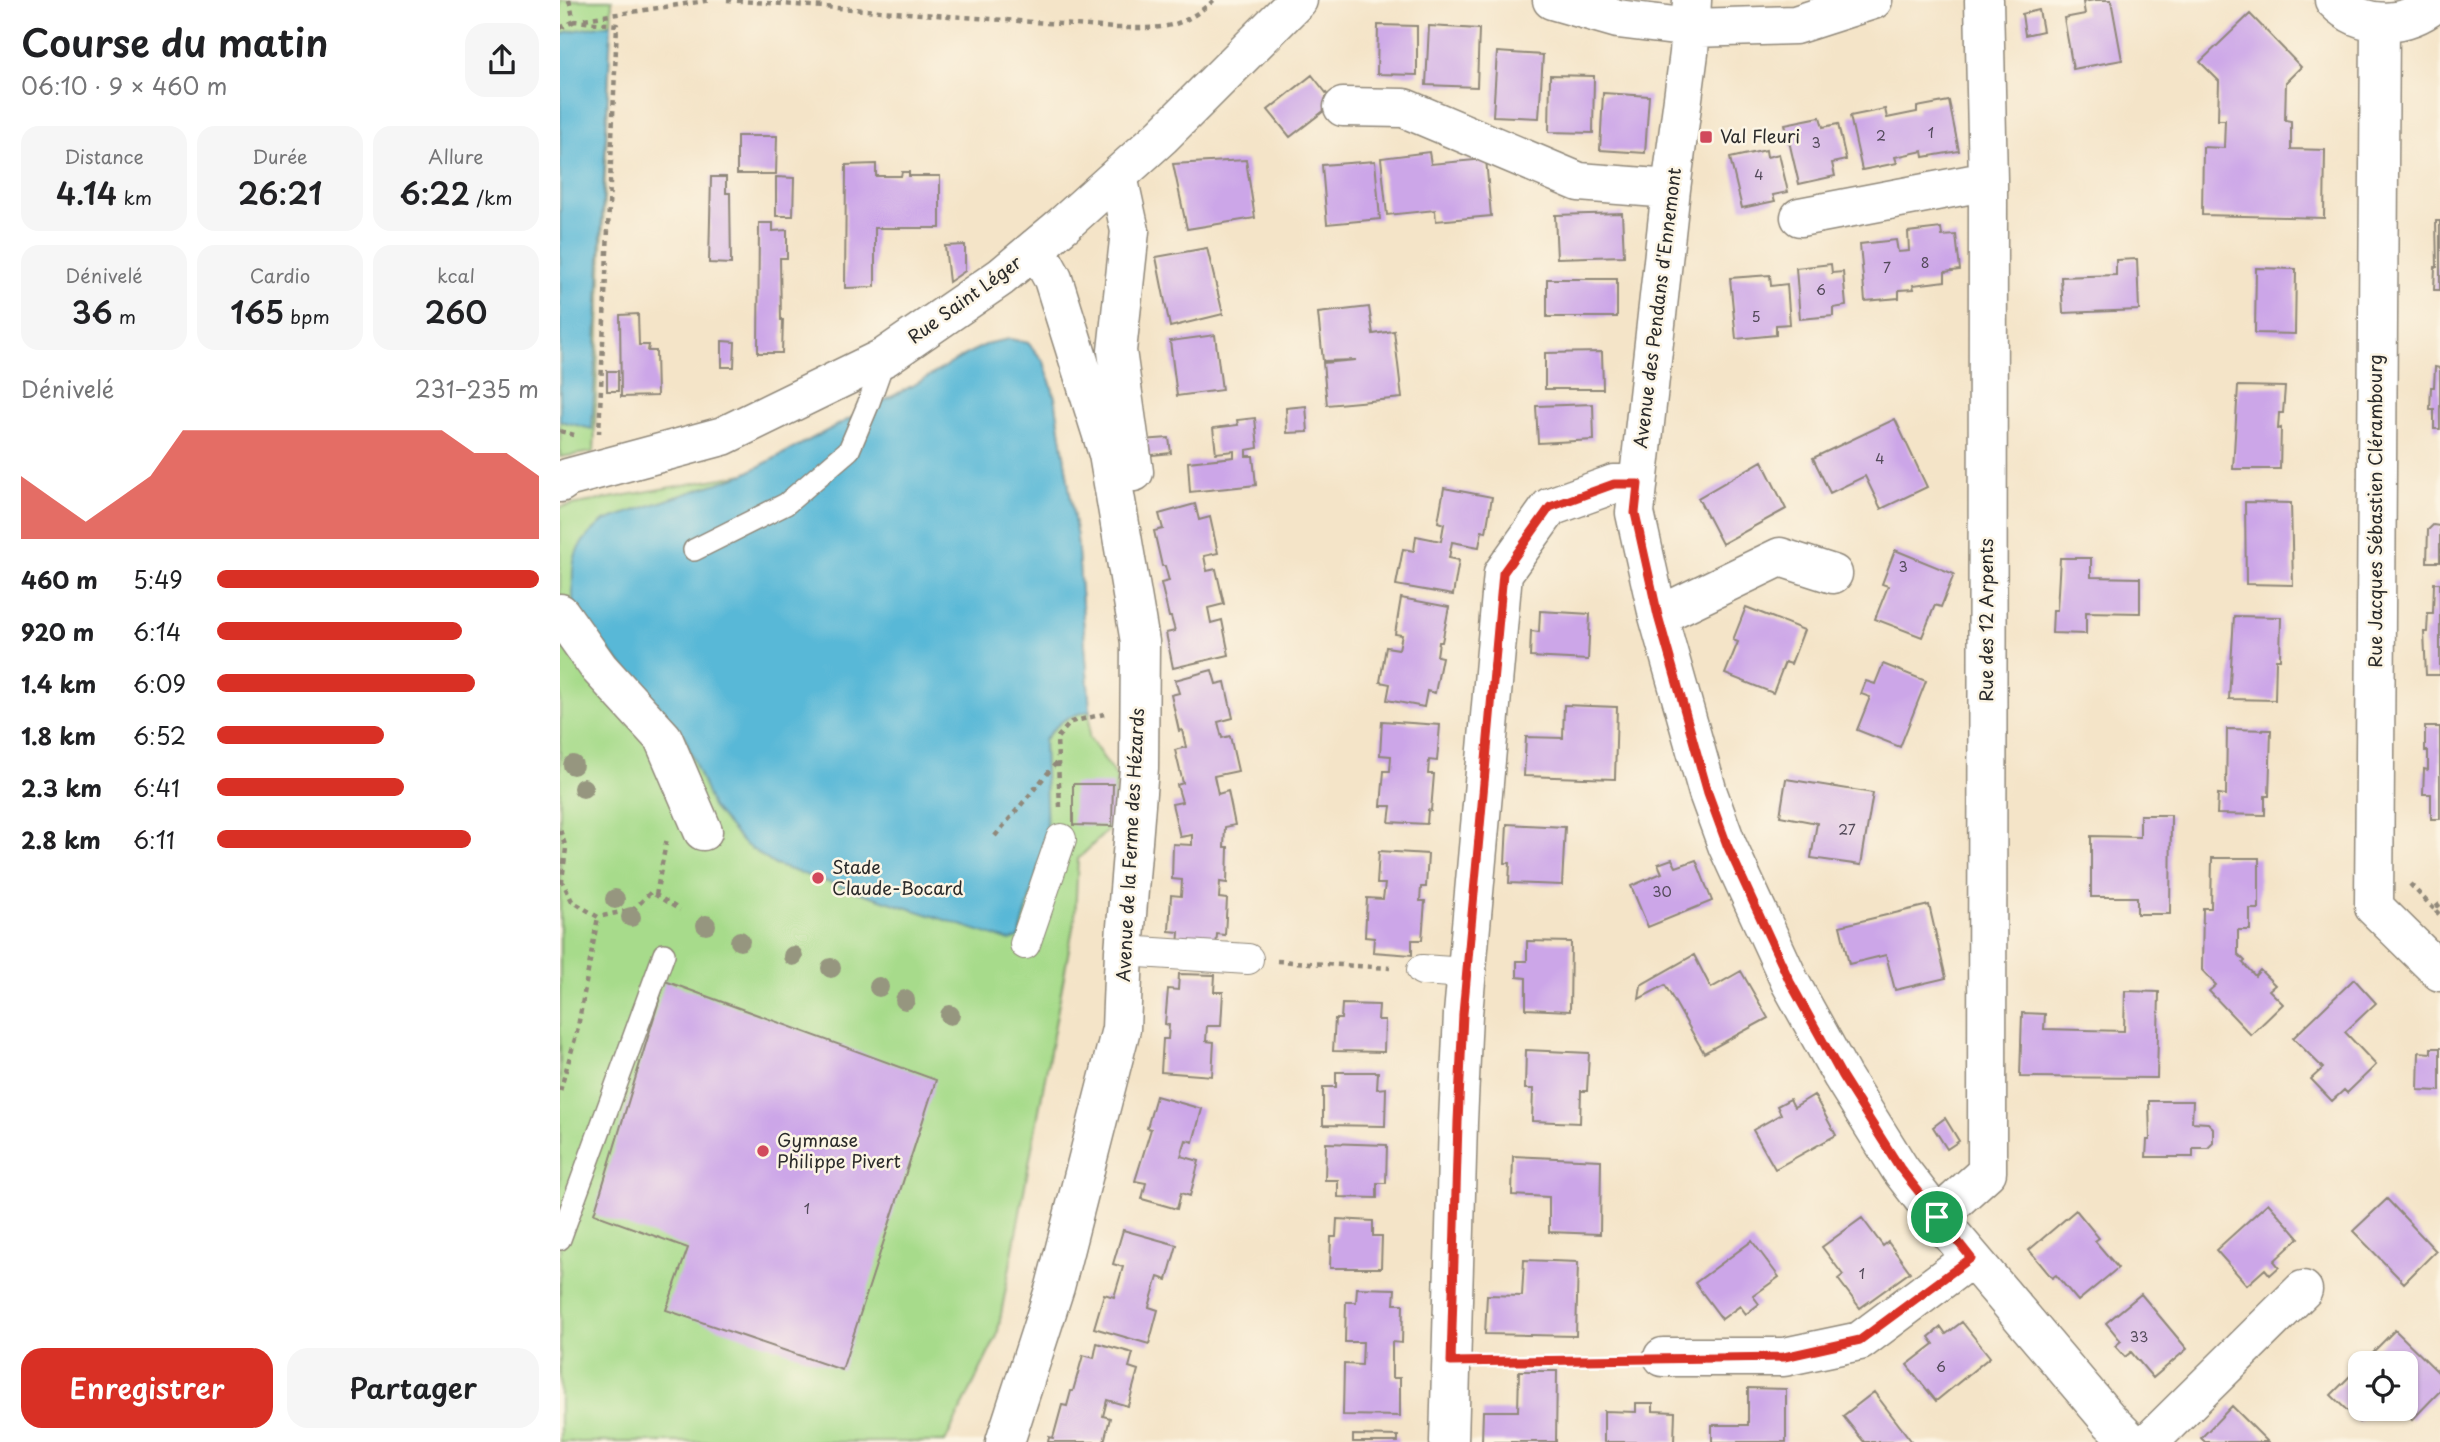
<!DOCTYPE html>
<html lang="fr">
<meta charset="utf-8">
<style>
:root{--surface:#fff;--page:#f6f6f6;--text:#202124;--muted:#757577;--accent:#d93025}
body{margin:0;font-family:"Playpen Sans",sans-serif;background:var(--page);color:var(--text);height:100vh;display:flex;flex-direction:column;font-size:26px;white-space:nowrap}
*{box-sizing:border-box;margin:0}
p{font-size:23px;color:var(--muted)}
.icon{flex:none;width:38px;height:38px;fill:none;stroke:currentColor;stroke-width:2;stroke-linecap:round;stroke-linejoin:round}
.map{position:relative;flex:1;overflow:hidden}
.drawer{display:flex;flex-direction:column;background:var(--surface);width:560px}
.drawer>*{flex:none}
.buttons{position:absolute;left:1788px;top:1351px;display:grid;gap:14px}
.buttons a{display:grid;place-items:center;width:70px;height:70px;border-radius:14px;background:var(--surface);box-shadow:0 2px 5px #0004;font-size:35px}
.pin{position:absolute;display:grid;place-items:center;width:60px;height:60px;color:#fff;margin:-30px;border:4px solid #fff;border-radius:50%;box-shadow:0 2px 7px #0007}
.round{display:grid;place-items:center;flex:none;width:74px;height:74px;border-radius:21px;background:var(--page)}
.head{display:flex;align-items:center;justify-content:space-between;height:119px;padding:0 21px}
h1{font-size:38px;font-weight:600;line-height:52px}
.metrics{display:grid;grid-template-columns:repeat(3,1fr);gap:10px;height:119px;padding:7px 21px}
.metrics div{display:grid;align-content:center;border-radius:18px;background:var(--page);text-align:center}
.metrics b{font-size:30px;font-weight:600}
.metrics small{font-size:19px;font-weight:400}
.metrics p{font-size:19px}
.chart{height:196px;padding:14px 21px}
.chart p{display:flex;justify-content:space-between}
.chart svg{width:100%;height:126px;margin-top:7px;fill:var(--accent);opacity:.7}
.button{display:flex;gap:14px;margin-top:auto;padding:14px 21px}
.button a{flex:1;height:80px;border-radius:21px;background:var(--accent);color:#fff;font-size:28px;font-weight:600;line-height:80px;text-align:center}
.button a+a{background:var(--page);color:var(--text)}
ul{padding:0 21px;list-style:none;font-size:23px}
li{display:grid;grid-template-columns:112px 84px 1fr;align-items:center;height:52px}
li i{height:18px;border-radius:9px;background:var(--accent)}
main{display:flex;flex:1;min-height:0}
.map>svg:first-child{display:block}
</style>
<main>
<section class="drawer">
<div class="head"><div><h1>Course du matin</h1><p>06:10 · 9 × 460 m</p></div><a class="round"><svg class="icon" aria-label="share" viewBox="0 0 24 24"><path d="M12 15V3M7 8l5-5 5 5M5 13v7h14v-7"/></svg></a></div>
<div class="metrics">
<div><p>Distance</p><b>4.14<small> km</small></b></div>
<div><p>Durée</p><b>26:21</b></div>
<div><p>Allure</p><b>6:22<small> /km</small></b></div>
</div>
<div class="metrics">
<div><p>Dénivelé</p><b>36<small> m</small></b></div>
<div><p>Cardio</p><b>165<small> bpm</small></b></div>
<div><p>kcal</p><b>260</b></div>
</div>
<div class="chart"><p><span>Dénivelé</span>231–235 m</p>
<svg viewBox="0 0 160 44" preserveAspectRatio="none"><path d="M0 44V22L10 30L20 38L30 30L40 22L50 6L60 6L70 6L80 6L90 6L100 6L110 6L120 6L130 6L140 14L150 14L160 22V44z"/></svg>
</div>
<ul>
<li><b>460 m</b>5:49<i style="width:100%"></i></li>
<li><b>920 m</b>6:14<i style="width:76%"></i></li>
<li><b>1.4 km</b>6:09<i style="width:80%"></i></li>
<li><b>1.8 km</b>6:52<i style="width:52%"></i></li>
<li><b>2.3 km</b>6:41<i style="width:58%"></i></li>
<li><b>2.8 km</b>6:11<i style="width:79%"></i></li>
</ul>
<div class="button"><a>Enregistrer</a><a>Partager</a></div>
</section>
<div class="map">
<svg width="1880" height="1442" viewBox="0 0 1880 1442">
<rect width="100%" height="100%" fill="#fcf5e5"/>
<filter id="ink" filterUnits="userSpaceOnUse"><feTurbulence type="fractalNoise" baseFrequency=".0143" numOctaves="2"/><feDisplacementMap in="SourceGraphic" scale="14" xChannelSelector="R" yChannelSelector="G"/><feConvolveMatrix kernelMatrix="1 2 1 2 8 2 1 2 1" color-interpolation-filters="sRGB"/></filter>
<filter id="wash" filterUnits="userSpaceOnUse"><feTurbulence type="fractalNoise" baseFrequency=".00686" numOctaves="4" result="noise"/><feDisplacementMap in="SourceGraphic" scale="28" xChannelSelector="R" yChannelSelector="G"/><feGaussianBlur stdDeviation="1.57" result="paint"/><feColorMatrix in="noise" values="0 0 0 0 0 0 0 0 0 0 0 0 0 0 0 0 0 1.4 0 .05"/><feComposite in="paint" operator="in"/></filter>
<g filter="url(#wash)">
<rect width="100%" height="100%" fill="#f4e4c8"/>
<path fill="#a7db8b" stroke="#69835b" stroke-width="2" d="M0,0H52L34,452L0,457Z
M450,339L468,343L484,362L495,397L517,538L530,711L529,737L557,778L552,826L518,859L515,917L437,1336L385,1442H0V507L185,474L354,385L411,352L430,343Z"/>
<path fill="#58b8d7" stroke="#427281" stroke-width="2" d="M51,24L32,429L0,421V36L6,32Z
M450,339L468,343L484,362L495,398L517,538L530,711C505,716 499,722 484,740L487,836L459,938L450,941L215,865L183,843L152,807L124,735L13,610C14,564 5,552 44,521L185,474L354,385L411,352L430,343Z"/>
<g id="blocks">
<path fill="#cca6e8" d="M1535,0H1551L1562,60L1513,69L1504,18L1525,14L1523,2Z
M1479,10L1483,31L1465,35L1462,14Z
M1690,14L1741,67L1726,82L1725,120L1731,121V149L1765,150L1764,218L1642,215L1643,147L1664,148L1665,120H1658L1659,81L1640,62Z
M818,25L857,26V75L817,74Z
M869,26L919,29L917,87L866,85Z
M937,52L983,55L979,118L933,116Z
M752,75L774,103L730,137L708,110Z
M990,75L1034,76L1033,133L989,132Z
M1043,93L1089,96L1085,153L1040,150Z
M1389,101L1399,151L1364,157L1363,151L1335,157L1337,163L1302,170L1290,116L1325,109L1327,118L1357,112V107Z
M1260,117L1263,127L1278,124L1286,160L1272,163L1275,176L1239,184L1225,124Z
M177,136H217L216,174H177Z
M1206,150L1207,157L1219,154L1228,192L1213,195L1215,201L1182,208L1170,158Z
M869,152L871,164L926,159L931,216L876,221L875,210L827,215L821,158Z
M686,160L695,218L627,229L613,164Z
M815,161L820,219L767,224L762,165Z
M316,164V176H341L342,172H349V176H380V228H315V287L285,288L286,165Z
M151,177H166V193H170L171,264L149,263Z
M216,177L234,178L233,216H216Z
M1062,213L1064,256L997,258L995,215Z
M1876,221H1880V290H1874L1875,267H1877Z
M199,223H213V231L227,230V258H220L221,320H223L222,353H198Z
M1381,228L1382,236L1396,235L1400,270L1385,272V281L1353,285L1354,289L1339,290V298L1305,301L1300,244L1336,240L1338,252L1349,251L1348,232Z
M405,245V271L389,282L385,246Z
M647,248L663,314L610,327L596,257Z
M1577,259L1579,310L1503,313L1501,277L1556,275V260Z
M1271,264L1272,273L1283,272L1286,306L1273,308V316L1240,319L1236,268Z
M1696,268L1736,269L1735,334L1695,333Z
M1210,275L1211,286L1227,284L1230,324L1216,325V335L1176,339L1170,278Z
M987,279H1057V317H987Z
M809,307L813,334L834,331L842,398L767,405L763,363L796,360L763,361L758,313Z
M78,314L79,345H89L88,351H96L97,396L61,397L60,315Z
M655,335L662,390L617,396L610,341Z
M162,341L175,342L174,367H162Z
M1042,352L1043,389H985V353Z
M1875,367L1880,368V429H1874V409H1870L1871,387H1874Z
M47,371H58V391H47Z
M1678,386L1725,387L1723,413H1719L1718,429L1721,428L1720,469H1673Z
M1033,404L1034,440L978,443L976,406Z
M746,406L748,432L727,433L726,408Z
M695,418L698,448L686,450V456H693L696,485L630,492L628,462L674,457V451L656,453L653,428L678,425L677,420Z
M1335,419L1367,487L1321,509L1305,476L1270,493L1253,458Z
M609,438L611,453L583,456L582,440Z
M1202,461L1226,509L1162,544L1138,498Z
M884,488L932,497L926,532L922,531L919,547L892,542L889,558L899,560L893,595L836,585L843,549L854,551L856,536L881,541L884,524L878,522Z
M1685,502L1731,503L1733,585L1686,584Z
M635,504L639,520L650,517L658,553L644,556L647,571L656,569L664,604L648,608L651,623L662,620L669,655L613,668L606,633L615,631L611,617H609L601,583L609,581L605,566H602L594,531L603,529L599,514Z
M1873,525L1880,526V562H1867L1868,530Z
M1335,550L1394,574L1381,607L1375,605L1362,637L1315,619L1328,586L1322,584Z
M1500,558H1531V577L1580,578V613L1526,612V634L1492,633L1493,610H1497Z
M1874,583H1880V675H1866L1864,632H1867L1868,613H1873Z
M841,598L889,607L882,642H879L877,656L882,657L875,693L867,691L864,707L827,700L830,684L820,682L826,647L839,649L842,635L835,634Z
M1186,607L1244,630L1231,664L1225,662L1213,693L1165,674L1178,642L1173,640Z
M980,611L1030,614L1028,660L970,657L971,631L979,632Z
M1674,616L1721,617L1720,659H1716L1715,700L1669,699Z
M1323,664L1366,681L1340,747L1297,730L1310,697L1301,694L1306,681L1315,684Z
M652,670L656,684L665,682L673,718L658,722L662,738L670,736L678,771L654,776L658,794L668,791L675,825L665,827L664,847H668L667,883L660,882L659,898L667,899L665,935L657,934L656,949L618,948L619,932L609,931L611,895L621,896L622,880L612,879L613,844L632,845V835L620,837L612,804L622,802L617,785L623,783L615,750L626,747L622,730L619,731L611,695L619,693L615,680Z
M1004,705L1057,707L1055,779L964,776L966,737L1003,738Z
M822,721L880,725L877,761L869,760L868,774H874L871,811L868,810L867,824L829,822L831,806H821L824,771H830L831,756L820,755Z
M1865,727H1880V819H1871V794H1863L1864,769L1868,770V751H1865Z
M1667,729L1711,730L1709,796H1705V815L1657,814L1658,794L1666,795Z
M1226,779L1313,793L1301,865L1251,858L1257,823L1220,816Z
M513,784H553L552,826L513,825Z
M1580,815H1611L1610,914H1577V897H1531V836L1580,837Z
M947,824L1005,827L1002,885L949,883L950,863H945Z
M819,851L868,854L866,887H861L860,901H865L862,940H852V955L813,952L814,938L805,937L807,898L823,899L825,884H817Z
M1652,858H1699V909H1690V930H1678V954L1685,961L1683,963L1695,976L1700,970L1715,985L1709,990L1723,1004L1691,1035L1649,991L1656,985L1642,970L1643,908H1651Z
M1112,859L1116,867L1136,860L1152,901L1088,927L1071,886L1102,873L1098,864Z
M1369,905L1386,978L1335,990L1326,955L1289,964L1280,926Z
M967,941L1011,942L1010,1011L966,1009V978L957,977V961H967Z
M1134,955L1151,988L1181,971L1208,1018L1144,1053L1105,985L1079,999L1081,985Z
M619,974L655,975L654,992H663L661,1026H647L646,1041L654,1042L652,1076L601,1072L603,1039H608L609,1025L605,1024L608,989L618,990Z
M1794,979L1816,1003L1785,1032L1816,1065L1787,1093L1784,1090L1772,1101L1751,1079L1763,1068L1733,1038Z
M105,981L376,1080L282,1370L106,1310L128,1248L34,1214Z
M1565,991L1599,992L1597,1078L1460,1077L1462,1013L1485,1014L1484,1029L1564,1031Z
M782,1004L819,1005L818,1020H825L824,1052L773,1051L775,1019H781Z
M1871,1048H1880V1091L1858,1090L1859,1052L1871,1053Z
M966,1050L1029,1053L1027,1091H1021L1020,1123L972,1121L973,1089H965Z
M776,1072H818L817,1089L826,1088L825,1126L763,1125V1087H776Z
M1254,1095L1276,1135L1215,1169L1193,1130L1221,1114L1217,1106L1230,1099L1234,1107Z
M596,1096L642,1109L633,1142L626,1140L621,1156L639,1161L630,1196L621,1193L617,1209L582,1199L586,1183L575,1181L591,1129L587,1128Z
M1589,1101H1633L1632,1122L1648,1123L1653,1128V1143L1648,1148H1633V1157H1586L1587,1140H1590Z
M1385,1118L1399,1141L1387,1149L1373,1127Z
M766,1143L827,1145L826,1183H817V1198L778,1197V1180H765Z
M953,1156L1041,1160L1040,1234L989,1232V1197L952,1195Z
M1827,1199L1876,1251L1844,1283L1793,1231Z
M1708,1203L1739,1238L1714,1261L1719,1267L1710,1275L1705,1269L1687,1285L1656,1250Z
M1516,1210L1539,1238L1535,1241L1558,1268L1518,1301L1496,1275L1492,1278L1469,1250Z
M1302,1218L1323,1246L1328,1242L1350,1272L1300,1308L1278,1279L1283,1275L1262,1247Z
M777,1219L813,1221V1236H822L821,1268H770L771,1237H776Z
M563,1230L617,1245L607,1280L598,1277L593,1293L589,1307L598,1310L589,1344L534,1328L544,1294L554,1297L563,1267L553,1264Z
M1192,1241L1219,1277L1193,1296L1199,1304L1186,1314L1180,1306L1162,1319L1135,1283Z
M964,1260L1018,1262L1016,1336L925,1334L927,1295L962,1296Z
M797,1288L835,1289L834,1304H843L842,1343L832,1342V1378H840V1416L783,1415L784,1364L802,1365L803,1342H785L786,1302H796Z
M1581,1294L1627,1349L1593,1378L1571,1352L1565,1357L1555,1346L1561,1341L1546,1323Z
M1402,1322L1430,1357L1376,1401L1347,1365L1374,1344L1369,1337L1381,1327L1386,1334Z
M1835,1330L1880,1374V1391L1852,1420L1841,1409H1846V1363H1802Z
M537,1343L573,1353L569,1367L578,1370L568,1406L547,1400L543,1416L550,1418L544,1442H488L489,1437L493,1438L502,1405L507,1406L511,1391H513L523,1355L534,1358Z
M1801,1365V1409H1812L1799,1422L1771,1395Z
M959,1371H997L996,1442H922L923,1411H958Z
M1188,1388L1226,1389V1442H1152V1425H1188Z
M1314,1392L1352,1442H1304L1283,1416Z
M1076,1403H1093V1411L1115,1412L1114,1442H1044V1411L1076,1412Z
M1672,1406L1708,1442H1645L1641,1438Z
M793,1435L838,1436V1442H793Z"/>
</g>
</g>
<g filter="url(#ink)">
<use href="#blocks" fill-opacity="0" stroke="#90887a" stroke-width="2"/>
<g fill="none" stroke-linecap="round" stroke-linejoin="round">
<defs>
<path id="service" d="M134,550L226,504L289,450L308,405L325,357
M0,1239L104,954"/>
<path id="pedestrian" d="M465,944L501,839
M564,951L688,959
M862,970L906,973"/>
<path id="minor" d="M992,0L1058,19L1131,28L1235,25L1313,0
M1132,0L1129,53L1111,189L1075,513L1098,616L1148,793L1167,845L1230,982L1282,1076L1340,1169L1377,1217L1550,1421L1571,1442
M1774,0C1804,31 1848,27 1879,0
M1820,23L1814,907L1880,972
M783,107L844,108L1019,182L1111,189
M558,176L570,231L557,351L574,472
M1240,217L1428,181
M0,613L39,668L103,738L143,831
M1098,616L1220,557L1273,574
M1377,1217L1427,1172L1428,181L1424,0
M1103,1357H1224L1300,1341L1411,1258
M445,1442L495,1287L561,1029L564,951L579,768L580,642L548,454L493,279L476,248
M889,1442L898,1122L903,1014L943,573L990,507L1054,484H1078
M1589,1442L1743,1290"/>
<path id="tertiary" d="M0,483L7,478L163,436L325,357L441,277L503,225L602,136L738,0"/>
</defs>
<use href="#service" stroke="#90887a" stroke-width="24"/>
<use href="#pedestrian" stroke="#90887a" stroke-width="32"/>
<use href="#minor" stroke="#90887a" stroke-width="41"/>
<use href="#tertiary" stroke="#90887a" stroke-width="41"/>
<path stroke="#90887a" stroke-width="4.5" stroke-dasharray="5 5" stroke-linecap="butt" d="M9,0L14,21L57,25L39,433
M167,0L556,28C601,28 619,31 654,0
M24,19L152,0
M0,28L15,21
M0,431L14,435
M500,807L497,738L511,722L544,714
M0,830L6,848L2,881L12,901L38,917L74,909L91,892L120,910
M435,836L497,762
M1850,884L1874,909
M96,895L107,838
M1880,904L1874,909L1880,915
M717,961L830,968
M0,1091L17,1032L38,917
M927,1361L1069,1358"/>
<use href="#service" stroke="#fff" stroke-width="21"/>
<use href="#pedestrian" stroke="#fff" stroke-width="30"/>
<use href="#minor" stroke="#fff" stroke-width="38"/>
<use href="#tertiary" stroke="#fff" stroke-width="38"/>
</g>
<g fill="#96967f">
<circle cx="13" cy="765" r="10"/>
<circle cx="23" cy="788" r="10"/>
<circle cx="55" cy="899" r="10"/>
<circle cx="71" cy="917" r="10"/>
<circle cx="146" cy="925" r="10"/>
<circle cx="180" cy="941" r="10"/>
<circle cx="233" cy="956" r="10"/>
<circle cx="271" cy="968" r="10"/>
<circle cx="319" cy="987" r="10"/>
<circle cx="345" cy="1000" r="10"/>
<circle cx="390" cy="1015" r="10"/>
</g>
</g>
<g fill="none" stroke-linecap="round" stroke-linejoin="round" filter="url(#ink)">
<defs>
<path id="route" d="M1054,484H1078L1075,513L1098,616L1148,793L1167,845L1230,982L1282,1076L1340,1168L1411,1258L1300,1340L1224,1357L891,1362L898,1122L903,1014L943,573L990,507Z"/>
</defs>
<use href="#route" stroke="#fff" stroke-width="14"/>
<use href="#route" stroke="#d93025" stroke-width="9"/>
</g>
<g fill="#d1495b" stroke="#fcf5e5" stroke-width="2.5">
<rect x="1139" y="130" width="14" height="14" rx="3.5"/>
<circle cx="258" cy="878" r="7"/>
<circle cx="203" cy="1151" r="7"/>
</g>
<g text-anchor="middle" stroke-width="5" stroke-linejoin="round" paint-order="stroke">
<g font-size="14" fill="#534a5a">
<text x="1371" y="138">1</text>
<text x="1321" y="141">2</text>
<text x="1256" y="148">3</text>
<text x="1199" y="180">4</text>
<text x="1365" y="268">8</text>
<text x="1327" y="273">7</text>
<text x="1261" y="295">6</text>
<text x="1196" y="322">5</text>
<text x="1320" y="464">4</text>
<text x="1343" y="572">3</text>
<text x="1287" y="835">27</text>
<text x="1102" y="897">30</text>
<text x="247" y="1214">1</text>
<text x="1302" y="1279">1</text>
<text x="1579" y="1342">33</text>
<text x="1381" y="1372">6</text>
</g>
<g font-size="18" fill="#2b2b2b" stroke="#fcf5e5" text-anchor="start">
<text x="1160" y="143">Val Fleuri</text>
<text x="272" y="874">Stade<tspan x="272" dy="21">Claude-Bocard</tspan></text>
<text x="217" y="1147">Gymnase<tspan x="217" dy="21">Philippe Pivert</tspan></text>
</g>
<g font-size="18" fill="#2b2b2b" stroke="#fcf5e5">
<text transform="translate(405 300) rotate(-36)" y="6">Rue Saint Léger</text>
<text transform="translate(1098 308) rotate(-83)" y="6">Avenue des Pendans d'Ennemont</text>
<text transform="translate(1816 511) rotate(-90)" y="6">Rue Jacques Sébastien Clérambourg</text>
<text transform="translate(1427 620) rotate(-90)" y="6">Rue des 12 Arpents</text>
<text transform="translate(571 845) rotate(-87)" y="6">Avenue de la Ferme des Hézards</text>
</g>
</g>
</svg>
<div class="buttons">
<a><svg class="icon" aria-label="locate" viewBox="0 0 24 24"><circle cx="12" cy="12" r="6"/><path d="M12 2v4M12 18v4M2 12h4M18 12h4"/></svg></a>
</div>
<div class="pin" style="left:1377px;top:1217px;background:#1e9e55"><svg class="icon" aria-label="arrive" viewBox="0 0 24 24"><path d="M6 21V4h12l-3 4 3 4H6"/></svg></div>
</div>
</main>
